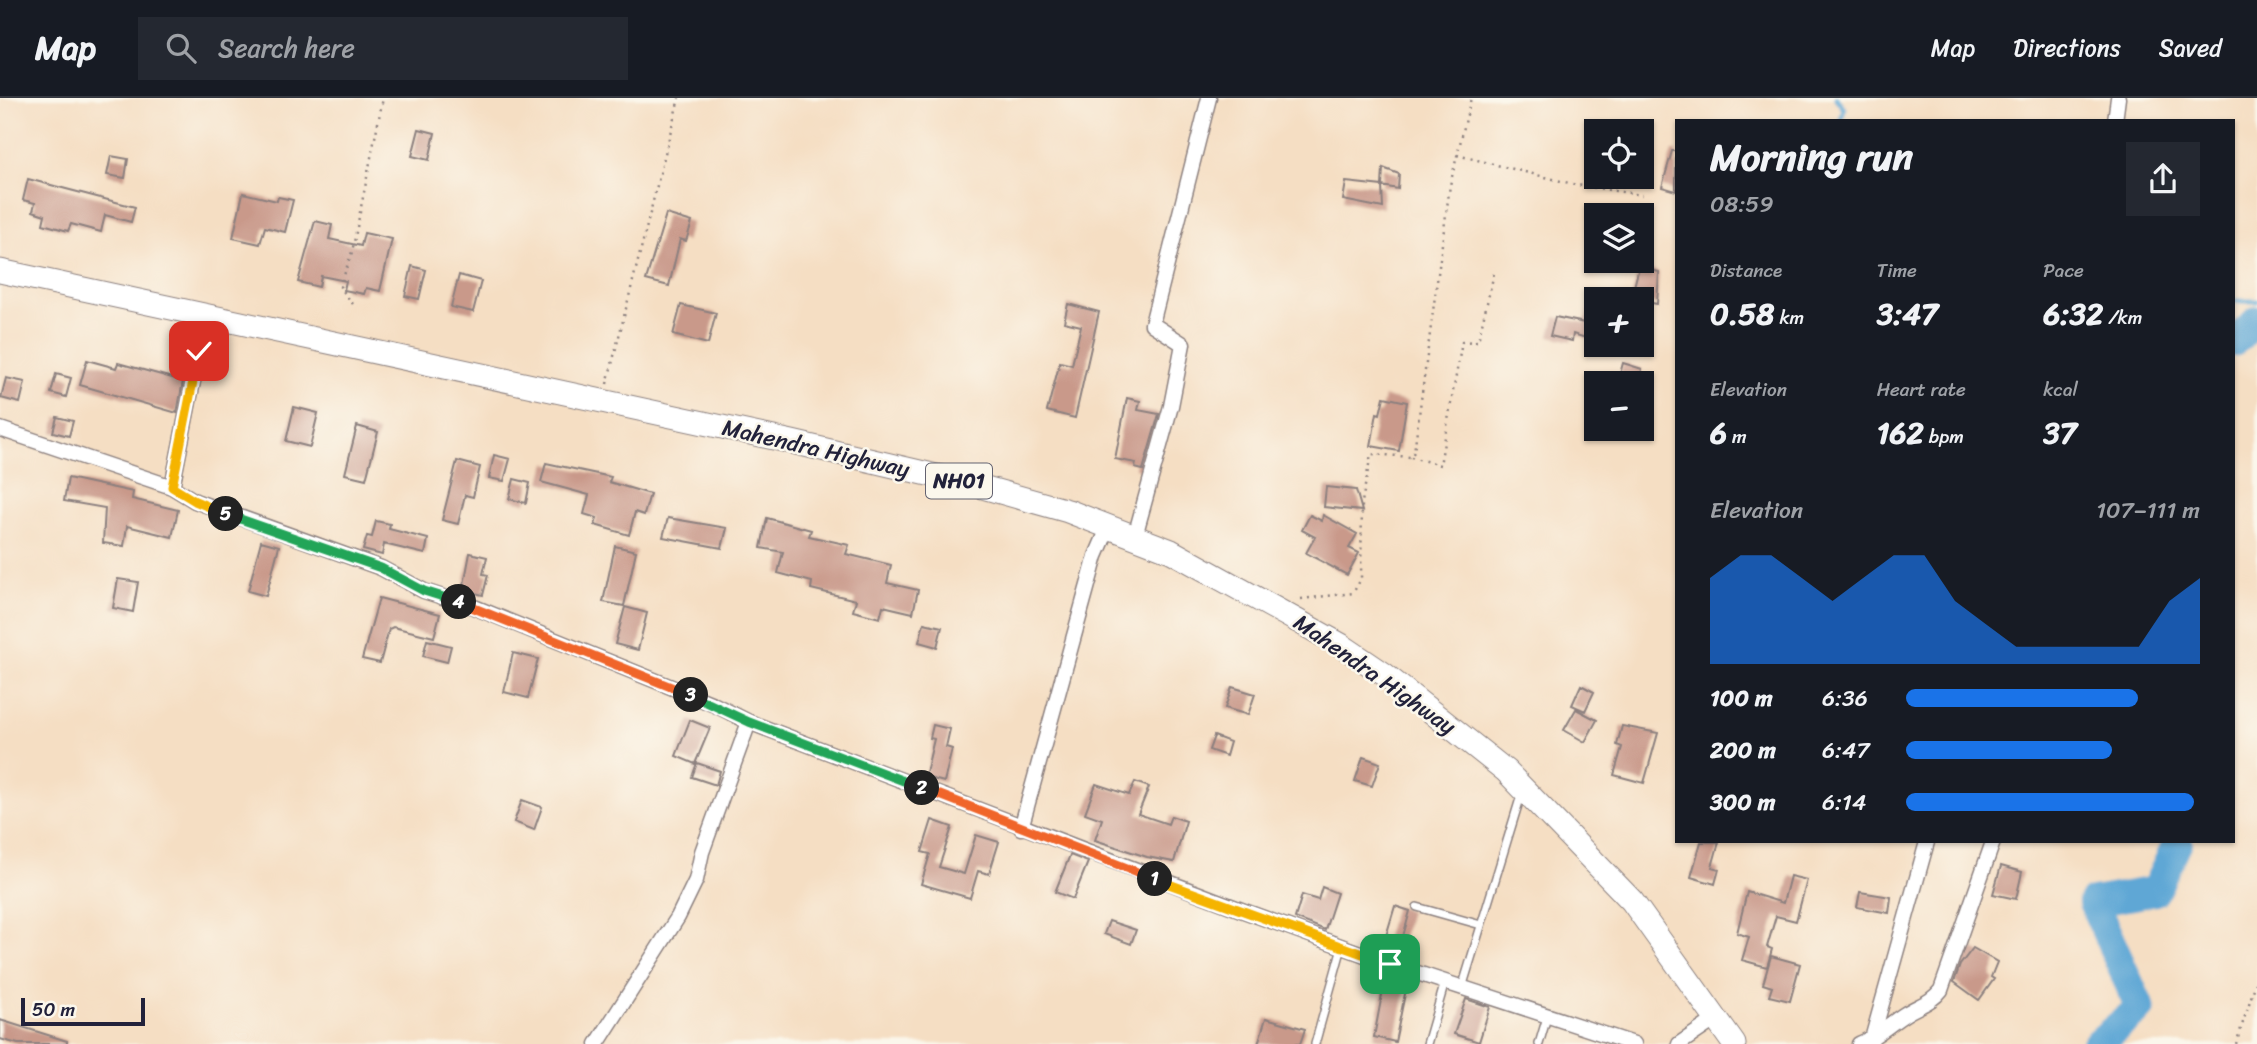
<!DOCTYPE html>
<meta charset="utf-8">
<style>
:root{--surface:#171b24;--page:#242831;--text:#f1f3f6;--muted:#9ea1a6;--line:#363941;--accent:#1a73e8}
body{margin:0;font-family:Sriracha,sans-serif;background:var(--page);color:var(--text);height:100vh;display:flex;flex-direction:column;font-size:26px;white-space:nowrap}
*{box-sizing:border-box;margin:0}
p{font-size:23px;color:var(--muted)}
.icon{flex:none;width:38px;height:38px;fill:none;stroke:currentColor;stroke-width:2;stroke-linecap:round;stroke-linejoin:round}
.map{position:relative;flex:1;overflow:hidden}
.drawer{position:absolute;left:1675px;top:21px;width:560px;height:724px;display:flex;flex-direction:column;background:var(--surface);border-radius:0px;box-shadow:0 2px 5px #0004}
.drawer>*{flex:none}
.tools{position:absolute;left:1584px;top:21px;display:grid;gap:14px}
.tools a{display:grid;place-items:center;width:70px;height:70px;border-radius:0px;background:var(--surface);box-shadow:0 2px 5px #0004;font-size:35px}
.scale{position:absolute;left:21px;bottom:18px;width:124px;box-sizing:border-box;padding-left:7px;border:4px solid #22223b;border-top:0;font-size:19px;line-height:24px;white-space:nowrap;color:#22223b;-webkit-text-stroke:5px #fbf7ec;paint-order:stroke}
.pin{position:absolute;display:grid;place-items:center;width:60px;height:60px;color:#fff;margin:-30px;border-radius:14px;box-shadow:0 4px 10px #0006}
.km{position:absolute;width:35px;height:35px;margin:-18px;border-radius:50%;background:#222;color:#fff;font-size:19px;line-height:35px;text-align:center}
.round{display:grid;place-items:center;flex:none;width:74px;height:74px;border-radius:0px;background:var(--page)}
.headline{display:flex;align-items:center;justify-content:space-between;height:119px;padding:0 35px}
h1{font-size:38px;font-weight:700;line-height:52px}
.figures{display:grid;grid-template-columns:repeat(3,1fr);gap:10px;height:119px;padding:7px 35px}
.figures div{display:grid;align-content:center}
.figures b{font-size:30px;font-weight:700}
.figures small{font-size:19px;font-weight:400}
.figures p{font-size:19px}
.chart{height:196px;padding:14px 35px}
.chart p{display:flex;justify-content:space-between}
.chart svg{width:100%;height:126px;margin-top:7px;fill:var(--accent);opacity:.7}
ul{padding:0 35px;list-style:none;font-size:23px}
li{display:grid;grid-template-columns:112px 84px 1fr;align-items:center;height:52px}
li i{height:18px;border-radius:9px;background:var(--accent)}
header{display:flex;align-items:center;gap:42px;box-sizing:border-box;height:98px;padding:0 35px;background:var(--surface);border-bottom:2px solid var(--line)}
header strong{font-size:33px}
nav{display:flex;gap:38px;margin-inline-start:auto;font-size:24px}
.search{width:490px;height:63px;background:var(--page);display:flex;align-items:center;gap:18px;box-sizing:border-box;padding:0 24px;border-radius:0px;color:var(--muted);font-size:26px}
.map>svg:first-child{display:block}
</style>
<header>
<strong>Map</strong>
<div class="search"><svg class="icon" aria-label="search" viewBox="0 0 24 24"><circle cx="10" cy="10" r="6"/><path d="M15 15l6 6"/></svg>Search here</div>
<nav><a>Map</a><a>Directions</a><a>Saved</a></nav>
</header>
<div class="map">
<svg width="2257" height="946" viewBox="0 0 2257 946">
<rect width="100%" height="100%" fill="#fbf7ec"/>
<filter id="ink" filterUnits="userSpaceOnUse"><feTurbulence type="fractalNoise" baseFrequency=".0143" numOctaves="2"/><feDisplacementMap in="SourceGraphic" scale="14" xChannelSelector="R" yChannelSelector="G"/><feConvolveMatrix kernelMatrix="1 2 1 2 8 2 1 2 1" color-interpolation-filters="sRGB"/></filter>
<filter id="wash" filterUnits="userSpaceOnUse"><feTurbulence type="fractalNoise" baseFrequency=".00686" numOctaves="4" result="noise"/><feDisplacementMap in="SourceGraphic" scale="28" xChannelSelector="R" yChannelSelector="G"/><feGaussianBlur stdDeviation="1.57" result="paint"/><feColorMatrix in="noise" values="0 0 0 0 0 0 0 0 0 0 0 0 0 0 0 0 0 1.4 0 .05"/><feComposite in="paint" operator="in"/></filter>
<g filter="url(#wash)">
<rect width="100%" height="100%" fill="#f5dec3"/>
<g fill="none" stroke-linecap="round" stroke-linejoin="round">
<path stroke="#5ea7d5" stroke-width="5" d="M1836,0L1844,11L1841,23
M2233,203H2257"/>
<path stroke="#5ea7d5" stroke-width="30" d="M2233,244L2257,223
M2097,946L2140,910L2093,804L2155,793L2178,744"/>
</g>
<g id="blocks">
<path fill="#c9998a" d="M419,31L435,35L429,62L412,58Z
M1672,53H1676V93L1662,89Z
M111,58L128,61L125,80L107,77Z
M1383,70L1399,76L1398,91L1382,88Z
M28,81L135,109L131,124L105,117L101,134L71,126L68,133L43,126L45,117L33,113L35,105L23,102Z
M1346,84L1382,88L1383,110L1343,102Z
M243,95L277,103L278,99L293,102L285,134L265,129L260,146L233,140Z
M666,116L692,124L686,143L680,141L669,188L646,182Z
M315,123L332,127L329,141L361,148L364,135L392,141L380,193L366,190L364,196L344,192L346,183L321,178L319,189L298,184Z
M412,168L426,172L419,201L405,198Z
M1639,169L1659,174L1657,206L1631,201Z
M459,177L481,183L473,214L451,209Z
M1592,199L1596,200V243L1573,236L1572,243L1550,238L1555,219L1585,225Z
M1068,206L1099,214L1075,320L1047,313L1060,264L1072,267L1081,228L1064,224Z
M681,207L716,215L708,246L673,237Z
M87,262L116,270L118,265L183,283L177,315L80,287Z
M1623,265L1642,271L1638,285L1618,283Z
M56,276L71,280L66,299L51,295Z
M6,280L25,284L20,305L1,300Z
M1384,299L1407,304L1399,353L1371,348L1377,315L1380,316Z
M1127,300L1140,303L1138,312L1159,316L1143,372L1135,370L1136,365L1115,361Z
M294,309L318,315L310,349L286,343Z
M57,319L73,323L69,338L53,334Z
M357,328L378,334L366,381L345,376Z
M494,357L510,361L504,383L489,380Z
M457,363L480,369L473,399L465,397L458,426L442,422Z
M546,365L611,379L609,384L650,396L644,417L635,414L629,437L595,427L597,420L584,416L589,397L541,384Z
M68,380L133,394L132,401L178,412L172,439L127,428L124,448L103,445L105,410L64,403Z
M514,381L530,385L526,405L509,401Z
M1326,389L1356,392L1362,413L1324,409Z
M1310,417L1322,423L1323,417L1357,436L1349,450L1359,455L1347,477L1306,455L1315,439L1302,432Z
M668,420L727,430L722,450L663,439Z
M767,420L811,432L809,438L849,447L846,456L891,467L887,485L918,492L913,515L883,508L880,520L853,513L856,502L811,491L812,484L778,475L783,454L761,450Z
M376,423L390,426L389,431L428,441L425,456L384,446L382,457L363,452L367,438L372,439Z
M261,443L279,448L266,498L248,493Z
M615,448L636,453L624,508L603,504Z
M470,455L487,459L483,476L488,477L483,497L463,492Z
M118,481L138,484L133,514L113,510Z
M379,500L440,516L434,539L393,529L389,531L380,565L362,561Z
M625,509L647,515L638,552L615,546Z
M924,525L942,529L937,549L919,544Z
M427,542L451,548L447,564L423,558Z
M513,555L538,561L528,600L504,594Z
M1581,587L1594,594L1585,613L1572,607Z
M1232,589L1255,596L1248,617L1225,610Z
M1576,611L1597,622L1585,644L1564,632Z
M690,622L710,630L695,666L676,658Z
M933,627L950,631L946,649L952,651L944,684L925,679L934,641L930,640Z
M1622,628L1658,635L1644,685L1614,677L1622,649L1617,647Z
M1214,638L1230,644L1226,658L1209,652Z
M1363,659L1380,665L1372,688L1355,683Z
M697,665L720,673L716,687L692,679Z
M1135,684L1149,689L1138,716L1168,726L1171,718L1186,723L1174,764L1147,759L1095,742L1102,721L1085,715L1096,686L1129,697Z
M522,702L542,709L534,732L514,724Z
M932,722L952,729L939,769L964,776L976,737L999,744L989,776L978,773L970,800L921,786L930,756L922,754Z
M1701,744H1719L1712,769L1719,771L1715,786L1691,779Z
M1070,757L1088,764L1073,801L1055,794Z
M2001,768L2022,774L2016,801L1993,796Z
M1790,778L1807,782L1796,823L1776,818L1767,849L1772,851L1767,869L1742,862L1749,839L1737,835L1747,794L1783,805Z
M1322,789L1337,795L1325,832L1295,820L1302,797L1318,802Z
M1860,794L1891,799L1889,815L1857,809Z
M1395,808L1410,813L1399,853L1383,848Z
M1109,823L1136,832L1131,846L1104,836Z
M1973,850L1997,864L1991,879L1994,881L1979,902L1954,884L1960,867Z
M1771,858L1800,866L1790,903L1769,898L1772,889L1763,886Z
M1384,886L1406,891L1395,944L1374,939Z
M1466,901L1490,909L1479,944L1454,936Z
M1266,920L1305,931L1300,946H1258Z
M0,922L67,943V946H18L0,941Z"/>
</g>
</g>
<g filter="url(#ink)">
<use href="#blocks" fill-opacity="0" stroke="#8c807f" stroke-width="2"/>
<g fill="none" stroke-linecap="round" stroke-linejoin="round">
<defs>
<path id="service" d="M1417,809L1481,827
M1462,890L1522,694
M1315,946L1342,849
M1427,946L1445,884
M1539,946L1547,919"/>
<path id="minor" d="M2115,23L2118,0
M211,218L199,253L172,389L195,403L381,470L424,493L474,509L713,606L749,624L1244,813L1390,866L1634,946
M0,331L172,389
M1135,438L1171,308L1183,246L1152,226L1209,0
M1021,730L1096,458L1109,428
M1872,941L1927,744
M597,946L678,819L696,782L702,754L749,624
M1679,946L1716,921
M1859,946C1877,939 1889,926 1905,916C1919,907 1931,905 1941,892L1993,744"/>
<path id="trunk" d="M0,173L792,344L979,388L1068,413L1171,453L1341,547L1384,576L1506,673L1632,803L1734,946"/>
</defs>
<use href="#service" stroke="#8c807f" stroke-width="10"/>
<use href="#minor" stroke="#8c807f" stroke-width="17"/>
<use href="#trunk" stroke="#8c807f" stroke-width="25"/>
<path stroke="#8c807f" stroke-width="2.5" stroke-dasharray="2 5" stroke-linecap="butt" d="M1457,57L1577,87L1642,97
M353,206L340,189L352,154L383,0
M607,286L679,0
M1411,359L1440,367L1462,244L1478,243L1495,171
M1301,501L1353,495L1361,481L1362,404L1371,356L1411,359L1414,354L1450,87L1471,0
M2236,946L2257,881"/>
<use href="#service" stroke="#fff" stroke-width="7"/>
<use href="#minor" stroke="#fff" stroke-width="14"/>
<use href="#trunk" stroke="#fff" stroke-width="23"/>
</g>
</g>
<g fill="none" stroke-linecap="round" stroke-linejoin="round" filter="url(#ink)">
<defs>
<path id="split-1" d="M1155,781L1390,866"/>
<path id="split-2" d="M922,690L1155,781"/>
<path id="split-3" d="M691,597L749,624L922,690"/>
<path id="split-4" d="M459,504L691,597"/>
<path id="split-5" d="M226,416L381,470L424,493L459,504"/>
<path id="split-6" d="M199,253L172,389L195,403L226,416"/>
</defs>
<use href="#split-1" stroke="#fff" stroke-width="14"/>
<use href="#split-2" stroke="#fff" stroke-width="14"/>
<use href="#split-3" stroke="#fff" stroke-width="14"/>
<use href="#split-4" stroke="#fff" stroke-width="14"/>
<use href="#split-5" stroke="#fff" stroke-width="14"/>
<use href="#split-6" stroke="#fff" stroke-width="14"/>
<use href="#split-1" stroke="#f5b400" stroke-width="9"/>
<use href="#split-2" stroke="#f0652b" stroke-width="9"/>
<use href="#split-3" stroke="#22a559" stroke-width="9"/>
<use href="#split-4" stroke="#f0652b" stroke-width="9"/>
<use href="#split-5" stroke="#22a559" stroke-width="9"/>
<use href="#split-6" stroke="#f5b400" stroke-width="9"/>
</g>
<g text-anchor="middle" stroke-width="5" stroke-linejoin="round" paint-order="stroke">
<rect fill="#fbf7ec" stroke="#636270" stroke-width="2" x="926" y="365.5" width="66" height="35" rx="5"/>
<g font-size="21" font-weight="bold" fill="#22223b">
<text x="959" y="390">NH01</text>
</g>
<g font-size="23" fill="#22223b" stroke="#fbf7ec">
<text transform="translate(816 350) rotate(13)" y="8">Mahendra Highway</text>
<text transform="translate(1375 576) rotate(35)" y="8">Mahendra Highway</text>
</g>
</g>
</svg>
<div class="tools">
<a><svg class="icon" aria-label="locate" viewBox="0 0 24 24"><circle cx="12" cy="12" r="6"/><path d="M12 2v4M12 18v4M2 12h4M18 12h4"/></svg></a>
<a><svg class="icon" aria-label="layers" viewBox="0 0 24 24"><path d="M12 4l9 5-9 5-9-5zM3 14l9 5 9-5"/></svg></a>
<a>+</a>
<a>−</a>
</div>
<div class="scale">50 m</div>
<div class="pin" style="left:1390px;top:866px;background:#1e9e55"><svg class="icon" aria-label="arrive" viewBox="0 0 24 24"><path d="M6 21V4h12l-3 4 3 4H6"/></svg></div>
<div class="pin" style="left:199px;top:253px;background:#d93025"><svg class="icon" aria-label="check" viewBox="0 0 24 24"><path d="M5 12l5 5 9-10"/></svg></div>
<b class="km" style="left:1155px;top:781px">1</b>
<b class="km" style="left:922px;top:690px">2</b>
<b class="km" style="left:691px;top:597px">3</b>
<b class="km" style="left:459px;top:504px">4</b>
<b class="km" style="left:226px;top:416px">5</b>
<section class="drawer">
<div class="headline"><div><h1>Morning run</h1><p>08:59</p></div><a class="round"><svg class="icon" aria-label="share" viewBox="0 0 24 24"><path d="M12 15V3M7 8l5-5 5 5M5 13v7h14v-7"/></svg></a></div>
<div class="figures">
<div><p>Distance</p><b>0.58<small> km</small></b></div>
<div><p>Time</p><b>3:47</b></div>
<div><p>Pace</p><b>6:32<small> /km</small></b></div>
</div>
<div class="figures">
<div><p>Elevation</p><b>6<small> m</small></b></div>
<div><p>Heart rate</p><b>162<small> bpm</small></b></div>
<div><p>kcal</p><b>37</b></div>
</div>
<div class="chart"><p><span>Elevation</span>107–111 m</p>
<svg viewBox="0 0 160 44" preserveAspectRatio="none"><path d="M0 44V14L10 6L20 6L30 14L40 22L50 14L60 6L70 6L80 22L90 30L100 38L110 38L120 38L130 38L140 38L150 22L160 14V44z"/></svg>
</div>
<ul>
<li><b>100 m</b>6:36<i style="width:79%"></i></li>
<li><b>200 m</b>6:47<i style="width:70%"></i></li>
<li><b>300 m</b>6:14<i style="width:98%"></i></li>
</ul>
</section>
</div>
